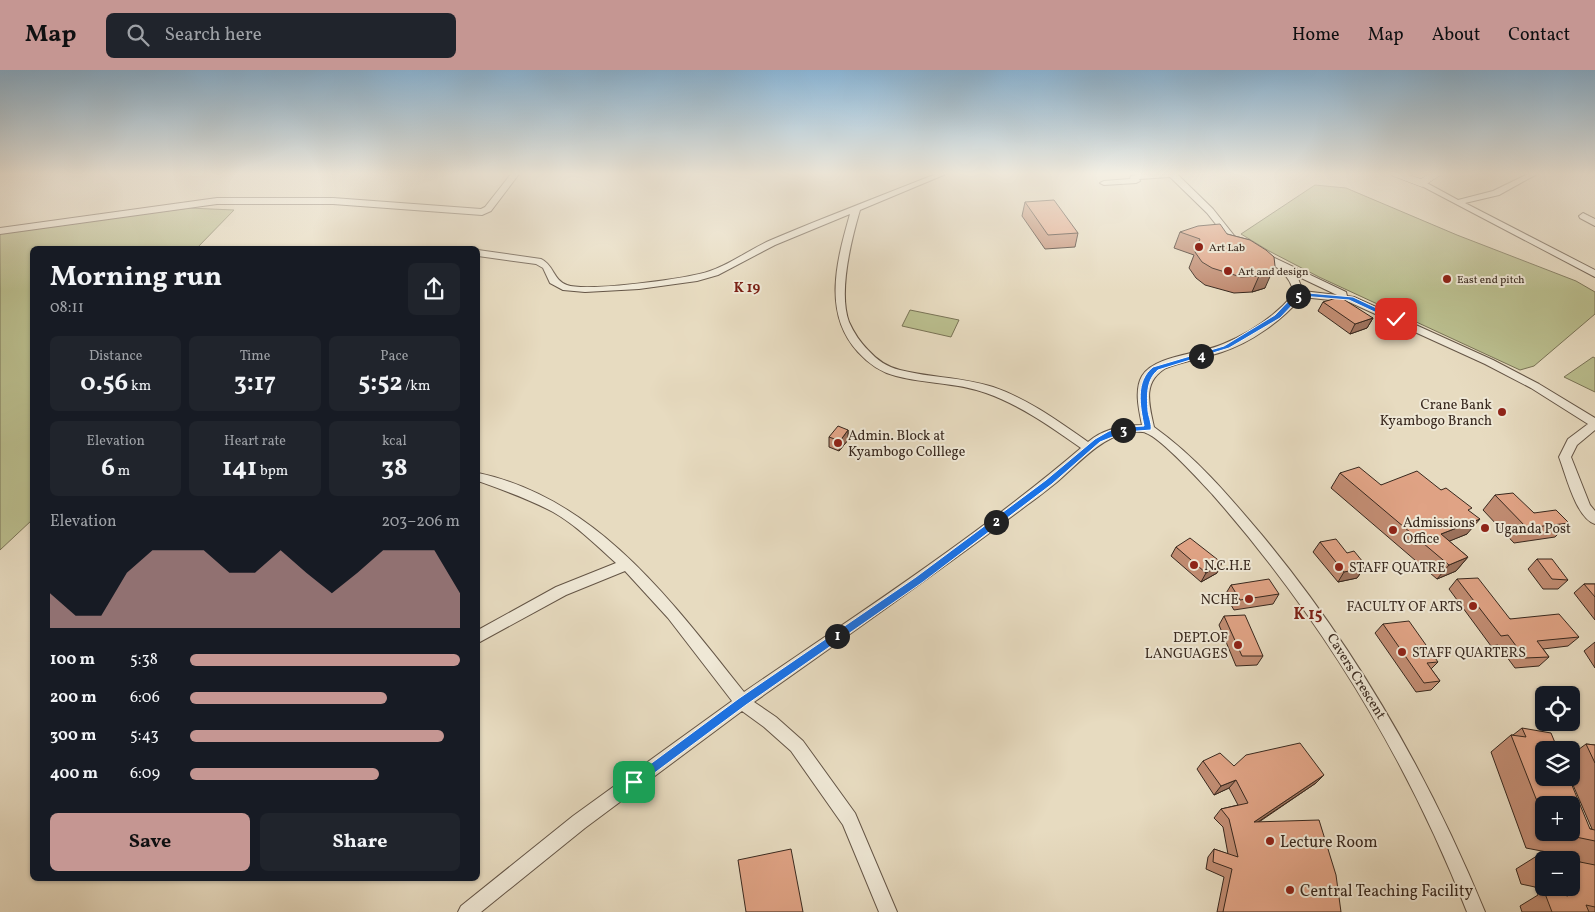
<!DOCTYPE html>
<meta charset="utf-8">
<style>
:root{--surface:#171b24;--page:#20242c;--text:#f1f3f6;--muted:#9ea1a6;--accent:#c59692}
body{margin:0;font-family:Vollkorn,serif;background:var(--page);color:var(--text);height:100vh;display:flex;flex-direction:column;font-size:19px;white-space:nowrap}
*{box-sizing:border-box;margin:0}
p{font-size:16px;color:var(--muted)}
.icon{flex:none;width:28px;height:28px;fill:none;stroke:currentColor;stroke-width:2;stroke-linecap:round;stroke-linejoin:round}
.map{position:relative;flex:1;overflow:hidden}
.sheet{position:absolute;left:30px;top:176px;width:450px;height:635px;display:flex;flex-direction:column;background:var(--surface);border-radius:8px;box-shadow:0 1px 4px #0004}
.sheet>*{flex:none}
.fabs{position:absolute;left:1535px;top:616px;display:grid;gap:10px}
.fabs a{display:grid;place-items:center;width:45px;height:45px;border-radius:8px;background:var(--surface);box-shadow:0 1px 4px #0004;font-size:25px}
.pin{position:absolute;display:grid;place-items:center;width:42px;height:42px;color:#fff;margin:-21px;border-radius:10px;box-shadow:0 2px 8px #0006}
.km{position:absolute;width:25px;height:25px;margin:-12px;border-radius:50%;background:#222;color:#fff;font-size:14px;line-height:25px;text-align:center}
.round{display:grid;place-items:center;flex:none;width:52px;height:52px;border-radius:8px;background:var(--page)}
.summary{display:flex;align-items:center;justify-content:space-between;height:85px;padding:0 20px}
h1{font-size:28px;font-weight:700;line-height:38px}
.figures{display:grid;grid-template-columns:repeat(3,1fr);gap:8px;height:85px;padding:5px 20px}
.figures div{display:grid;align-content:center;border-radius:8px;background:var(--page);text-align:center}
.figures b{font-size:25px;font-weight:700}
.figures small{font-size:14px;font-weight:400}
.figures p{font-size:14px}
.chart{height:140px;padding:10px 20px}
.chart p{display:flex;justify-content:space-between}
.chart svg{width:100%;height:90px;margin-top:5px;fill:var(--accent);opacity:.7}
.cta{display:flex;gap:10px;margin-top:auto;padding:10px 20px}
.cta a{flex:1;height:58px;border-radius:8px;background:var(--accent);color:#111;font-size:20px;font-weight:700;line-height:58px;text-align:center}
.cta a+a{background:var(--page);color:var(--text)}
ul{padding:0 20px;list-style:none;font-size:16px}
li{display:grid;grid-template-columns:80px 60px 1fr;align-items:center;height:38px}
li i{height:12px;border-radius:6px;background:var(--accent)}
header{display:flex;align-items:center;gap:30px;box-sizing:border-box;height:70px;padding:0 25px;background:var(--accent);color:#111}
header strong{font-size:24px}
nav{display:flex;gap:28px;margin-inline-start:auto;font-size:18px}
.search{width:350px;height:45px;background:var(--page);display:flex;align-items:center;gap:12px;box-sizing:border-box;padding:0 18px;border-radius:8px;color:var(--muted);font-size:19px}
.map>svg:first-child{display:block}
</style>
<header>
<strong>Map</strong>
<div class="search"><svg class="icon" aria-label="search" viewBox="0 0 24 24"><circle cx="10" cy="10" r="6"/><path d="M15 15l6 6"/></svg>Search here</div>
<nav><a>Home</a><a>Map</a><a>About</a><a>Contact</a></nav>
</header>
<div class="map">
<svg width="1595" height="842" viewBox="0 0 1595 842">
<rect width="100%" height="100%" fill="#e7dbc0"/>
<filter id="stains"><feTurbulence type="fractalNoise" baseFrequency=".004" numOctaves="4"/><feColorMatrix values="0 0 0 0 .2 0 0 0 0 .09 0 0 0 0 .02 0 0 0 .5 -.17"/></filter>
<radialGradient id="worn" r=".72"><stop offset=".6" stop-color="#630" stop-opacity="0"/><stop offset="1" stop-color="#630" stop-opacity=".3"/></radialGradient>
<path fill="#babe8e" stroke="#797356" d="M1315,115L1346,118L1457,165L1576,211L1595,222V244L1534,296L1520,300L1319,207L1269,181L1241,164Z
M189,138L234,140L196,179H32V450L0,480V163Z
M910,240L959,250L951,267L902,256Z
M1593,287L1595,288V322L1564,307Z"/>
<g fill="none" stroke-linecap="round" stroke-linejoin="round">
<defs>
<path id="street" d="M511,104H519L491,141L482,145L333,134H217L0,164V158L217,128H333L481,139L485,137Z
M936,104H946L860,140C851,171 838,222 849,252C854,263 860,272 868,280C877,290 887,297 900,300C931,308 963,307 993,317C1028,329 1058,351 1088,372C1103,359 1124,355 1142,355C1139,340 1134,320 1142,306C1155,285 1201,284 1223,274C1250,263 1275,246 1294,224C1290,203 1275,195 1257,186L1255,184L1260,181L1346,222L1347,226L1354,227L1493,290L1539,314L1595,348V360L1577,375L1571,387L1590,435L1595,441V454C1576,448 1566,405 1559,387L1568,369L1588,354L1531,318L1485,294L1349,232L1302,227C1281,251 1252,272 1222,282C1204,288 1184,291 1166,298C1142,312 1149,334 1154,357C1196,387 1228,425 1261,464C1355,577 1429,706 1485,842H1467C1407,689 1321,548 1213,425C1201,412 1161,368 1146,363C1142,361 1130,362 1125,363C1098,370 1077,395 1057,412C1047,420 1037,428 1027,435C937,503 846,567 754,632L776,647L803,671L855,743L897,842H879L843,755L791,681L764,657L742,641L585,758L481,842H458L461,836L573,746L732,631L668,548L625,501L566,525L478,573V560L556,517L616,493C596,475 576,455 553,442C529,429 503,420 478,411V403C597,428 672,532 744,622C858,544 975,468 1081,378C1051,357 1020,335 986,323C956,312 925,314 896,306C880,302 869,294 858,282C822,243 837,190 850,144L775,175L718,205L697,211L639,219L585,222L563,220L550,213L543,198L536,194L478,186V180L541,189C554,195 553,210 567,215C586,222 688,209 710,201C731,194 750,179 771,170C825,147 881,126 936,104ZM1297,206L1337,225L1303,221Z
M1177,104L1213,139L1236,168L1245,173V177H1239L1230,172L1207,143L1170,107L1139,109L1140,111L1136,113L1104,115L1100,113L1104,111L1130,109L1131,106L1136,105Z
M1528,104H1537L1499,125L1465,133L1595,200V207L1418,114L1425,112L1458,130L1493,121Z
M1583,143L1595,149V156L1580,148L1579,146Z"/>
<path id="secondary" d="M1391,104H1406L1421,109L1429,104H1442L1422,117L1393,106Z"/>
</defs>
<use href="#street" stroke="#645546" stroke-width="2"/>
<use href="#secondary" stroke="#38281e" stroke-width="1"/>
<use href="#street" fill="#efe8d6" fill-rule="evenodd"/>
<use href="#secondary" fill="#efe8d6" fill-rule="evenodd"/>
</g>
<path fill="#c18c72" stroke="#38281e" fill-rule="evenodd" d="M1025,132L1078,163L1075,177L1045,179L1022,146Z
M1180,162L1227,164L1250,170L1265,218L1252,222L1234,223L1205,215L1196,208L1189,198L1194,185L1174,178Z
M1323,232L1373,248L1367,258L1350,264L1318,241Z
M848,360V370L839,381L829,377V367Z
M1340,403L1381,415L1441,420L1469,441L1467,464L1449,471L1468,487L1456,501L1437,509L1331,418Z
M1495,425L1534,443L1569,453L1555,467L1514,473L1483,440Z
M1320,472L1347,483L1361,495L1364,498L1357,508L1338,512L1313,482Z
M1176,477L1217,503L1201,512L1171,486Z
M1537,489L1568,510L1558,519H1543L1528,499Z
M1457,509L1510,549L1579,567L1568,576L1543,579L1549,587L1539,596L1515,598L1498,575L1491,576L1449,519Z
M1584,514H1595V550L1574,523Z
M1231,515L1279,524L1273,534L1234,540L1225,525Z
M1224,546L1263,586L1257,595L1236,596L1219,555Z
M1383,554L1438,592L1431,599L1440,611L1431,620L1416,622L1375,563Z
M1595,572V598L1584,581Z
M1522,658L1590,759H1592L1570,708H1571V685L1586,674L1595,675V842H1522L1520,836L1538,825L1535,817L1521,814L1516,799L1540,784L1580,792L1578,788L1526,778L1491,682L1511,665H1513ZM1544,735L1571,762H1544ZM1544,790H1571V818H1544Z
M1203,691L1316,713L1259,752L1341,842H1217L1224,807L1206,799L1208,787L1214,779L1228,784L1223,757L1214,748L1221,739L1238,735L1229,718L1214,725L1197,699Z"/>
<path fill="#9d725d" stroke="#38281e" d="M1272,202L1265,218L1252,222L1259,206Z
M1373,248L1367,258L1350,264L1355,254Z
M848,360V370L839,381L840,371Z
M1480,449L1467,464L1430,479L1441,464Z
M1468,487L1456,501L1437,509L1449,495Z
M1363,492L1357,500L1364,498L1357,508L1338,512L1344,502L1359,493Z
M1222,493L1217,503L1201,512L1206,503Z
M1324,705L1316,713L1246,760L1254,752Z
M1236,710L1229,718L1214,725L1221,716Z"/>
<path fill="#e0a385" stroke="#38281e" d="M1054,130L1078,163L1048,165L1025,132Z
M1220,154L1227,164L1250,170L1266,180L1274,187L1275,196L1272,202L1259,206L1241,207L1212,198L1202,192L1195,182L1200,169L1180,162L1198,156Z
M1340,227L1373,248L1355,254L1323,232Z
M838,356L848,360L840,371L829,367Z
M1359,397L1381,415L1417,401L1441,420L1446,418L1472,438L1468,440L1480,449L1441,464L1468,487L1449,495L1340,403Z
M1513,423L1534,443L1556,440L1569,453L1527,458L1495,425Z
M1190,468L1222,493L1206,503L1176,477Z
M1336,469L1347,483L1354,481L1363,492L1359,493L1364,498L1344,502L1320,472Z
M1537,489H1552L1568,510L1552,509Z
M1478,508L1510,549L1559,544L1579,567L1537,571L1549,587L1525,588L1508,565L1501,566L1457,509Z
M1269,509L1279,524L1240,530L1231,515Z
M1584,514H1595V527Z
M1245,545L1263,586H1242L1224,546Z
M1409,551L1438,592L1427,593L1440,611L1424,613L1383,554Z
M1522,658L1551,663L1558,680H1544V708H1569L1590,759L1595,760V771L1552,762H1571V735H1544V749L1511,665L1526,667Z
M1300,673L1324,705L1254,752L1319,750L1336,805L1341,842H1223L1232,799L1213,792L1214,779L1238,787L1229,749L1221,739L1248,733L1236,710L1221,716L1203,691L1220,683L1234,696L1246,685Z
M1586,674L1595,675V693Z
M791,779L803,842H746L738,790Z
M1540,784L1595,795V837L1586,835L1589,842H1552L1544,821L1568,826L1565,818H1571V790H1544V795Z"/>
<linearGradient id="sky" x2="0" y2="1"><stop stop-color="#8ab6d7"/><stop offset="0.47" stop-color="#f4efe3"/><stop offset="1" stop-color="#f4efe3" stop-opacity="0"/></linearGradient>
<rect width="1595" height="221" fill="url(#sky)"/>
<path fill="#1a73e8" stroke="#fff" d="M1297,222L1353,227L1400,249L1394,251L1349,230L1301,226L1280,248L1229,278L1158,300C1146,310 1147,326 1148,341C1149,348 1152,354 1151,360L1125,362L1100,372L1052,414L923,512L746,635L637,716H630L628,712L630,709L738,629L916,507L1046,410L1095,369L1109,361L1125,357L1144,356C1140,336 1135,311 1153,297L1224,276L1275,245Z"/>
<g fill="#8f2418" stroke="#efe8d6" stroke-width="2">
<circle cx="1199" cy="177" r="5"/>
<circle cx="1228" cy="201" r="5"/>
<circle cx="1447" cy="209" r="5"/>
<circle cx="1502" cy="342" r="5"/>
<circle cx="838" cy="373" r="5"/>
<circle cx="1485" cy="458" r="5"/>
<circle cx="1393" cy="460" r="5"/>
<circle cx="1194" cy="495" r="5"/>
<circle cx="1339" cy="497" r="5"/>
<circle cx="1249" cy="529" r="5"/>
<circle cx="1473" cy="536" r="5"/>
<circle cx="1238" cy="575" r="5"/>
<circle cx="1402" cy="582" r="5"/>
<circle cx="1270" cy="771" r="5"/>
<circle cx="1290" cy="820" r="5"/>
</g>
<g text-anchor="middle" stroke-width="4" stroke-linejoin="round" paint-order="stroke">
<g font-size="11" fill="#38281e" stroke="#efe8d6" text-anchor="start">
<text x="1209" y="181">Art Lab</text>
<text x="1238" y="205">Art and design</text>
<text x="1457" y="213">East end pitch</text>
</g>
<g font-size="14" font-weight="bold" fill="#7a1f14" stroke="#efe8d6">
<text x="747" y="222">K 19</text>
</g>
<g font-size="14" fill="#38281e" stroke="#efe8d6" text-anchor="start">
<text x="1492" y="339" text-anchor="end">Crane Bank<tspan x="1492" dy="16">Kyambogo Branch</tspan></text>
<text x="848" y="370">Admin. Block at<tspan x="848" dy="16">Kyambogo Colllege</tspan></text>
<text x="1403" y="457">Admissions<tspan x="1403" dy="16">Office</tspan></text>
<text x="1495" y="463">Uganda Post</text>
<text x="1204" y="500">N.C.H.E</text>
<text x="1349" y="502">STAFF QUATRE</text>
<text x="1239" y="534" text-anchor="end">NCHE</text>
<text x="1463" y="541" text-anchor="end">FACULTY OF ARTS</text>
<text x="1228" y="572" text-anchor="end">DEPT.OF<tspan x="1228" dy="16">LANGUAGES</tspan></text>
<text x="1412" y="587">STAFF QUARTERS</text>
</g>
<g font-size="14" fill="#38281e" stroke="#efe8d6">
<text transform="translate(1357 606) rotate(58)" y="5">Cavers Crescent</text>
</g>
<g font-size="16" font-weight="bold" fill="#7a1f14" stroke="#efe8d6">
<text x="1308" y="549">K 15</text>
</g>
<g font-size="16" fill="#38281e" stroke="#efe8d6" text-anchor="start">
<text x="1280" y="777">Lecture Room</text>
<text x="1300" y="826">Central Teaching Facility</text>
</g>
</g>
<rect width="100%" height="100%" filter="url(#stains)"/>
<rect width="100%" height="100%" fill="url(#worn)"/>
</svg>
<div class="fabs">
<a><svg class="icon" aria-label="locate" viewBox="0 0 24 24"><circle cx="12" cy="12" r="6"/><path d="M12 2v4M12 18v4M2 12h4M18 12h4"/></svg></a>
<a><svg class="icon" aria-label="layers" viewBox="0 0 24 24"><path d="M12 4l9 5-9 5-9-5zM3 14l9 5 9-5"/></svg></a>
<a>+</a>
<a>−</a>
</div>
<div class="pin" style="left:634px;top:712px;background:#1e9e55"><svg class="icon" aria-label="arrive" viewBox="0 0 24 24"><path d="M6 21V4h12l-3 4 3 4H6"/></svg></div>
<div class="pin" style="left:1396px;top:249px;background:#d93025"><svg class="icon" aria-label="check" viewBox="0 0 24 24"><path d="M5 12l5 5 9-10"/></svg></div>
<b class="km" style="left:837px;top:566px">1</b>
<b class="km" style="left:996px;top:452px">2</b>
<b class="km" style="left:1123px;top:360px">3</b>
<b class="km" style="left:1201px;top:286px">4</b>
<b class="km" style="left:1298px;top:226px">5</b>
<section class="sheet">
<div class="summary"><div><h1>Morning run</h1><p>08:11</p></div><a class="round"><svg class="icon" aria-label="share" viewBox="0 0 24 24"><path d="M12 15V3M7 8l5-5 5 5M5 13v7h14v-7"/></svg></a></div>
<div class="figures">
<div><p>Distance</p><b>0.56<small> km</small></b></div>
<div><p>Time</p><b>3:17</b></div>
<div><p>Pace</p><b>5:52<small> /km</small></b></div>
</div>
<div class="figures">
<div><p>Elevation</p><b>6<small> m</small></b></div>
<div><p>Heart rate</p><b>141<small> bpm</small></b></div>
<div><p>kcal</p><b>38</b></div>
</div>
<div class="chart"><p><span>Elevation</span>203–206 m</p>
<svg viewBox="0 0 160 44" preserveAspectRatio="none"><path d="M0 44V27L10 38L20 38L30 17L40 6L50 6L60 6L70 17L80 17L90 6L100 17L110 27L120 17L130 6L140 6L150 6L160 27V44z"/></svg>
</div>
<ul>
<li><b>100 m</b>5:38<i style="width:100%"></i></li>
<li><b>200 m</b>6:06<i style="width:73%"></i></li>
<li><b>300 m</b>5:43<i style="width:94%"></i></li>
<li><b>400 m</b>6:09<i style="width:70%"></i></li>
</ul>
<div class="cta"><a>Save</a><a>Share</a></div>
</section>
</div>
